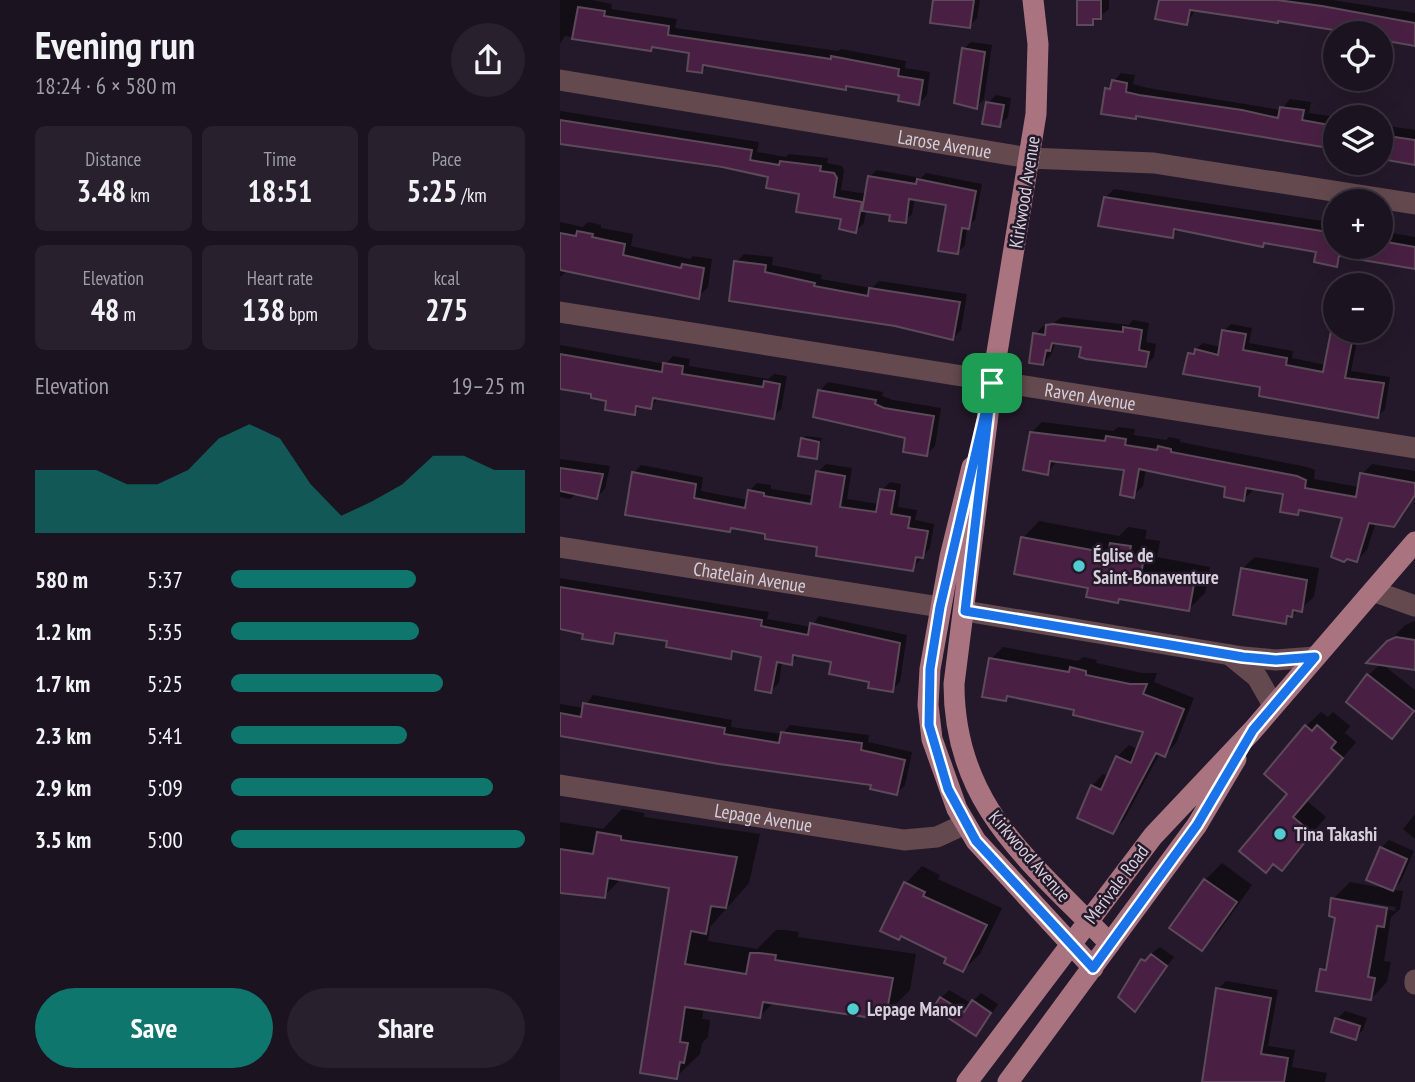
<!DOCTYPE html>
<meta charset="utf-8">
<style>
:root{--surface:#1b1320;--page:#28202d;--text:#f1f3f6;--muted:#a09ea5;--line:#39323e;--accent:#0f766e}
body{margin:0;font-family:"PT Sans Narrow",sans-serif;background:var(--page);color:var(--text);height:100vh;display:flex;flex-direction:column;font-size:26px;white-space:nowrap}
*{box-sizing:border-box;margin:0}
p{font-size:23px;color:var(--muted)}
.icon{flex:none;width:38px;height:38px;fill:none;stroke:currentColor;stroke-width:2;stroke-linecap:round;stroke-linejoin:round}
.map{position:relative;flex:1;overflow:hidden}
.sheet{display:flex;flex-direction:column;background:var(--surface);width:560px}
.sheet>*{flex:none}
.buttons{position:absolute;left:763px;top:21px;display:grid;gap:14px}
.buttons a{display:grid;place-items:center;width:70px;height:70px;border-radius:50%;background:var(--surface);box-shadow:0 7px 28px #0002,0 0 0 2px var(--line);font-size:35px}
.pin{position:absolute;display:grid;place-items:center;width:60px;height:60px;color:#fff;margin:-30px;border-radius:14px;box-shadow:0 4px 10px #0006}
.round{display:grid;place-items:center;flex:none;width:74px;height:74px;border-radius:37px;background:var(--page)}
.summary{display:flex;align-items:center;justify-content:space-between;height:119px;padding:0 35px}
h1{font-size:38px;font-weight:800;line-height:52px}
.figures{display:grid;grid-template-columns:repeat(3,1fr);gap:10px;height:119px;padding:7px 35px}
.figures div{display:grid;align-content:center;border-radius:10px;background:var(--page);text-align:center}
.figures b{font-size:30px;font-weight:800}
.figures small{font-size:19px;font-weight:400}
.figures p{font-size:19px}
.chart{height:196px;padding:14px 35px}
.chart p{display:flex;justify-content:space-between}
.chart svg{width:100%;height:126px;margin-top:7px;fill:var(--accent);opacity:.7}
.primary-button{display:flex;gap:14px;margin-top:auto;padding:14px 35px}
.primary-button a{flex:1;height:80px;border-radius:42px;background:var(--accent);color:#fff;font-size:28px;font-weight:800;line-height:80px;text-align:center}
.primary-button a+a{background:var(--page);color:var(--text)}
ul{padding:0 35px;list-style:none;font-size:23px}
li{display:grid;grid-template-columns:112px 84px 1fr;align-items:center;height:52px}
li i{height:18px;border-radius:9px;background:var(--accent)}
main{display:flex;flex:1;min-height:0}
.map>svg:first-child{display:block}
</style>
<main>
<section class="sheet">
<div class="summary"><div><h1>Evening run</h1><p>18:24 · 6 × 580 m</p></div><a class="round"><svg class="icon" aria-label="share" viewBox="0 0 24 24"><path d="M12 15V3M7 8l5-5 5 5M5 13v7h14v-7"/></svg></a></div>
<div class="figures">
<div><p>Distance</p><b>3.48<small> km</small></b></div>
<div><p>Time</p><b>18:51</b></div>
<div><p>Pace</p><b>5:25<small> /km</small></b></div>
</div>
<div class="figures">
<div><p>Elevation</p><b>48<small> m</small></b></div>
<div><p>Heart rate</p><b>138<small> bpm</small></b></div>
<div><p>kcal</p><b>275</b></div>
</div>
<div class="chart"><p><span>Elevation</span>19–25 m</p>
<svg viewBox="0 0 160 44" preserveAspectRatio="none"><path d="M0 44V22L10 22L20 22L30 27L40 27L50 22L60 11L70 6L80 11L90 27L100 38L110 33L120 27L130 17L140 17L150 22L160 22V44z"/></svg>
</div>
<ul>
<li><b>580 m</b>5:37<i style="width:63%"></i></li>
<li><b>1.2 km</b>5:35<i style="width:64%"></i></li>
<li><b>1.7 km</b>5:25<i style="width:72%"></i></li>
<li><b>2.3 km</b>5:41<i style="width:60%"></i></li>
<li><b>2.9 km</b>5:09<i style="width:89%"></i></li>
<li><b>3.5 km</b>5:00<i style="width:100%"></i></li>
</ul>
<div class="primary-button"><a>Save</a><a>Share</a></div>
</section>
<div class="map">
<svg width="855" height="1082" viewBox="0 0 855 1082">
<rect width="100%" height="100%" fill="#24192a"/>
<path fill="#0007" fill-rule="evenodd" d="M0,0H32L52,4L51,9L117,19L115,28L278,51L281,49L346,61L345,68L370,72L367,95L359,103L341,94L289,84L285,88L149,64L141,72L131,52L94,46L90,49L5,36L0,44Z
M375,0H420L417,18L409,27Z
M518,0H549V9L532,23Z
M600,0H773L855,13V44L821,38V33H775L776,28L636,9L627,23Z
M411,42L432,45L424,99L416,107L403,49Z
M561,73L575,75L573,84L588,88L721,110L730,99L751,102L749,113L777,117L775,149L578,114L547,89Z
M436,95L451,98L448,117L439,125L428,103Z
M0,111L199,142L197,152L226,157L229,154L268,158L267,163L282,166L284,170L281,190L307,194L309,177L317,170L361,178L366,173L422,184L415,220L407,227L405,245L398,252L388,203L355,198L352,214L345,221L332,213L306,210L304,223L296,231L283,217L210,176L0,143Z
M821,125L855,130V163L821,157Z
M554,189L775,223V247H821V231L855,237V267L784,255L776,265L758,250L706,242L703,245L620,228L612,236L546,197Z
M0,222L23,227L28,222L41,225V228L73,234L71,246L130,259L133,256L152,259L148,287L138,297L8,270L0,277Z
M184,254L213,257L212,265L262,275L261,279L312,288L319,281L407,294L401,330L393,338L176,262Z
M502,317L569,325L573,320L589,323L586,342L596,344L594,357L586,365L575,366L521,355L523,346L496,342L491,355L483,364L475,334L483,326L488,327Z
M775,318V331H799L791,371L830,377L825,409L818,416L703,386L630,354L643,343L661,347L664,331L671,324L692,328L689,343L733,351L732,358L766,365Z
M0,345L105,364L113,356L130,359L129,366L208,379L214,374L227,376L221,409L213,417L99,397L91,407L81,406L74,413L33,393L0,387Z
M268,382L323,392L322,396L333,400L381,408L375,446L366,455L347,437L260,391Z
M482,422L553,431L558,427L575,429L574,435L606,440L609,437L620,439V442L747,467L755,470L754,479L799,487L802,474L812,464L855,471V494L844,515L834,525L816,522L807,550L797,560L784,517L742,509L737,513L725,493L694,489L684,499L667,486L586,469L583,486L573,496L567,469L498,460L487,473L471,433Z
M246,436L262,438L256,457L242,439Z
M0,459L50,466L45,489L37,497L17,493L10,499L0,497Z
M266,464L292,468L287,499L319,504L322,490L330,482L341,484L338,507L357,510L355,520L374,524L370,548L352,569L207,533L173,526L169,530L73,473L81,465L143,477L141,491L188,500L189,491L197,483L211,485V489L254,496L258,472Z
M479,521L559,536L568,527L587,530L585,539L600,541L597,557L650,567L645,593L628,610L561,597L558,601L530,586L463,538Z
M695,557L759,568L754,597L725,622L682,569Z
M0,578L209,612L207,619L251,627L259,616L347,635L340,682L332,690L273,661L239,655L231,663L222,661L219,683L211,691L203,655L176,650L170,657L109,640L60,632L52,642L0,627Z
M855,621V668L822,664L855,690V710L832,736L808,676L820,664L828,643L845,625Z
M443,647L518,661L523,657L537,660L536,663L582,673H597L594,682L634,698L616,743L605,755L600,753L564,820L553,832L532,786L543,774L549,777L557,757L569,745L578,749L585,731L516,709L450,695L445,699L431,659Z
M33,695L172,720L171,727L222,734L230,725L309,735L308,742L352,752L345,785L337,793L313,784L0,735V704L24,708Z
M761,712L768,717L773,712L790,726L785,733L796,742L747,801L766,817L721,869L730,794L746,726Z
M62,809L84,813V817L200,834L189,883L150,927L148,941L197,949L216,930H224L239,932L238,937L356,954L350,990L326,1014L310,1011L305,1015L214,1002L200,1016L144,1008L142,1019L150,1020L148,1037L142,1043L140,1054L116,1077L111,886L62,878L44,896L0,892V822L43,829Z
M855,814V839L843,829Z
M829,840L854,851L841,881L833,890L843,891L840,909L831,917L824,961L831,962L827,982L811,999L761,970L770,962L777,916L773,899L790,882L829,889L821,848ZM791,900L836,907L835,911L791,903Z
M662,863L692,885L658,933L641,949L645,880Z
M362,866L380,875L378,879L442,908L420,954L403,970L388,957L346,883Z
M600,947L614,957L575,1010L560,997L583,960Z
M666,981L718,990L708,1046L735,1050L732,1067L767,1073L765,1082H652L658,989Z
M389,990L431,1015L416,1034L381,998Z
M421,993L438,1004L433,1012L414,1000Z
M785,1011L807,1018L803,1030L795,1038L777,1019Z"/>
<path fill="#492043" stroke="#5d4a59" stroke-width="2" d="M373,0H414L410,28L370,23Z
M517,0H541V19H533V25H517Z
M599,0H717L762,6L855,23V46L821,40V33H774V30L718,21V23L630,10L627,25L595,19Z
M18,7L45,11L44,16L109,26L108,35L271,59V56L339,69L338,76L363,80L359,105L338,101L339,95L286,86V90L143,65L142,73L127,71L129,53L92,47L91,51L12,39Z
M402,48L425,52L417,109L394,103Z
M552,80L567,83L566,92L579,95L682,110L718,118L720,107L744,110L742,120L775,126V149L576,116V119L541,114L545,88L550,89Z
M426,102L444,105L440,127L422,124Z
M0,120L192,150L190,160L219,165L220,161L261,166L260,171L274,173L277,178L274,197L302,202L296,233L279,229L281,219L236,212L239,194L206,188L208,177L162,167L0,144Z
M821,135L855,140V165L821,159Z
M308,176L356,184L357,179L416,191L409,229L402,228L398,254L378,251L386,205L349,199L346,223L329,221L330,215L302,211Z
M544,197L775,233V247H821V241L855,247V269L779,256L777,267L754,262L756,252L704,243L703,247L614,229L613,238L538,226Z
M17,231L33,234L32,237L65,244L63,255L121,268L122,264L144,268L139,299L0,270V233L16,236Z
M174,261L206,265L205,272L255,283L254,286L308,296L309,288L400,302L393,340L335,326L169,301Z
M493,324L563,332V327L582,330L579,350L589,352L586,367L526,359L519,357L521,347L492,343L490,351L486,350L483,365L469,363L473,333L485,335L486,325Z
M662,330L686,334L683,350L727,358L726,365L763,372L771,331H794L785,378L824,383L818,418L699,396L700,387L623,374L628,353L634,354L635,349L658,355Z
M0,354L102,372L103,363L123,366L122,374L203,387L204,381L220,384L214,419L93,398L91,409L76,406L75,415L45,410L46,401L31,398V394L0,389Z
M258,390L316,400L315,404L324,408L374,416L367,456L343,452L345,438L253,417Z
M470,432L545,441L546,436L566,439L565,445L597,450L598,446L611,449V452L737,476L746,480L745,488L796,497L800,473L855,483V495L834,527L809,523L797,562L787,559L784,562L771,557L782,518L739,510L738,515L720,512L723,494L686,488L684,501L664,497L665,487L579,469L574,498L560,495L564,470L490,461L488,475L463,470Z
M241,438L259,442L257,459L238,456Z
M0,468L43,474L37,499L0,491Z
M256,471L285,476L280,507L316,512L320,489L335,491L331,514L350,517L348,528L368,531L363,558L356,557L353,571L256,556L257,547L205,539V534L171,528L170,532L65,515L72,472L136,484L134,498L185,508L188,490L204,493V496L251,504Z
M461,537L548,553L550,543L571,546L569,555L584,558L581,574L634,584L629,611L559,599L558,603L526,597L528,588L454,574Z
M681,568L747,580L742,612L733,610L732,617L727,616L726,624L673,615Z
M0,587L202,620L201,626L248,635L250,623L340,643L333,692L308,688L309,682L269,674L271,662L233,655L232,665L217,662L211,693L195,690L201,657L172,651L171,659L106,647L107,641L55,633L53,644L22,639L23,634L0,629Z
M836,637L855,640V670L806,663L827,641Z
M429,658L509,672L510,667L526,671V675L570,684H587L583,694L624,709L605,757L596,753L553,834L517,818L531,785L541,790L556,756L571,763L583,732L513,715L514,710L447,696L446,701L422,697Z
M807,674L854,711L832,739L786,702Z
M23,703L165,728L164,734L219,743L221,732L302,743L301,750L345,760L337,795L310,789L311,785L159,764L0,736V713L21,717Z
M745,725L752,731L757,725L776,742L771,748L783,758L733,817L752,833L722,871L713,864L706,873L679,851L727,794L704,774Z
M37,832L61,836V840L177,857L166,908L151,906L146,934L131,931L125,964L186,974L190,953H199L216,955L215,960L333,978L326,1016L307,1012L306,1017L203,1002L200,1018L125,1007L120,1042L128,1043L124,1063L120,1062L117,1079L80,1073L109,888L48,878L45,898L0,893V849L33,854Z
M820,847L847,859L833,891L806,880Z
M644,879L677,902L642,951L609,928Z
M344,882L365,892L363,896L427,925L403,972L384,963L386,958L341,936L339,940L320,931Z
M771,898L827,908L824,927L817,926L808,977L815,978L811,1000L756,991L760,969L766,970L775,918L769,916Z
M591,954L607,966L575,1012L558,997L581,959L585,961Z
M656,988L711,998L701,1054L728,1058L724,1082H642Z
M380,997L404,1012L412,1000L431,1013L416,1036L373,1008Z
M775,1018L800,1026L796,1040L771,1032Z"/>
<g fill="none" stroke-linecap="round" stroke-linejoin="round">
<g stroke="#644a4f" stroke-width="21">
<path id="s1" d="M0,80L469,158L594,163L855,204"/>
<path id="s2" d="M0,312L855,448"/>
<path id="s3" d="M0,547L380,607"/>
<path d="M813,591L855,606"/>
<path d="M405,611L683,657L716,660L755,657"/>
<path d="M670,655L697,677L713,705"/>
<path id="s4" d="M0,785L344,840L377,837L405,824"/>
<path d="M855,980V984"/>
</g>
<path stroke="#a97480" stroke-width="21" d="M473,0L478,44L476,114L432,383L394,684C394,807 472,862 550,944
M412,467L390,557L370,669L368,705L372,739L397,809L416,841L533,968
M407,1082L593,836L693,730L855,542
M448,1082L637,825L676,759"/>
</g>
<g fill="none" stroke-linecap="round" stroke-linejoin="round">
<defs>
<path id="route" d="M432,383L405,611L683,657L716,660L755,657L693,730L637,825L533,968L416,841L388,789L369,725L370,669L380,607Z"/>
</defs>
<use href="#route" stroke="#fff" stroke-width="14"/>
<use href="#route" stroke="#1a73e8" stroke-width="9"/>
</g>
<g fill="#52ccd1" stroke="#24192a" stroke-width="2.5">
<circle cx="519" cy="566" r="7"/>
<circle cx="720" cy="834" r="7"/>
<circle cx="293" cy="1009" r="7"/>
</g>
<g text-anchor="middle" stroke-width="5" stroke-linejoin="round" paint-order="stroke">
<g font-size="19" fill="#d6cfda" stroke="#24192a">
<text dy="7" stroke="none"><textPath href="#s1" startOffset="390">Larose Avenue</textPath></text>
<text transform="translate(464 192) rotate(-81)" y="7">Kirkwood Avenue</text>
<text dy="7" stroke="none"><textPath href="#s2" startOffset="537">Raven Avenue</textPath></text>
<text dy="7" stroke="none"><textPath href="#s3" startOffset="192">Chatelain Avenue</textPath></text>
<text dy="7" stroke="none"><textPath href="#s4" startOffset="206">Lepage Avenue</textPath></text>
<text transform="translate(470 856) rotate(49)" y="7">Kirkwood Avenue</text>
<text transform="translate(556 884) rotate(-53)" y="7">Merivale Road</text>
</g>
<g font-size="19" font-weight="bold" fill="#d6cfda" stroke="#24192a" text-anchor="start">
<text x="533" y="562">Église de<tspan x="533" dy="22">Saint-Bonaventure</tspan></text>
<text x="734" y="841">Tina Takashi</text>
<text x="307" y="1016">Lepage Manor</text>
</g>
</g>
</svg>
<div class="buttons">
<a><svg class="icon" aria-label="locate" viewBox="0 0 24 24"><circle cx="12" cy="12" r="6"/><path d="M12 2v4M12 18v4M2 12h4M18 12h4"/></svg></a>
<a><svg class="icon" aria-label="layers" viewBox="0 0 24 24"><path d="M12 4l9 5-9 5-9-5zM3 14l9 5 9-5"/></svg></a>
<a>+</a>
<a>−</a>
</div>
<div class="pin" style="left:432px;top:383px;background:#1e9e55"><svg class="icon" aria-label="arrive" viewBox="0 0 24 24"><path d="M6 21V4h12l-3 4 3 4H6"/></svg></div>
</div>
</main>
